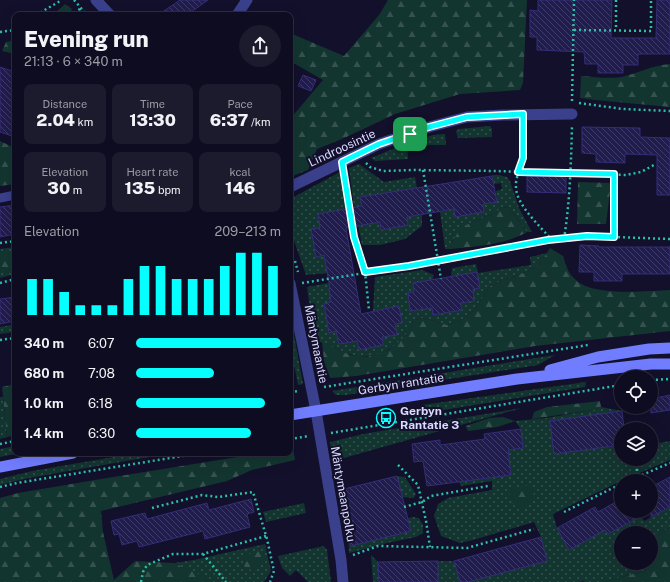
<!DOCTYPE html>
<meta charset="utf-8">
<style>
:root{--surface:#0e0c20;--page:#1c1a2d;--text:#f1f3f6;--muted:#9b9ba5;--line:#2e2c3e;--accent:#06fffe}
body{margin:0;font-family:"Public Sans",sans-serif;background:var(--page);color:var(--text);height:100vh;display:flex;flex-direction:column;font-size:15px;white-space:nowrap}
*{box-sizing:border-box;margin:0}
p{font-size:13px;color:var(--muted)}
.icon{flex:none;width:22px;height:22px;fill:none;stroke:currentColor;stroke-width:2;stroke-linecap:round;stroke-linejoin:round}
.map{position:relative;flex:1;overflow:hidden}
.sheet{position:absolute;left:12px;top:12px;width:281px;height:444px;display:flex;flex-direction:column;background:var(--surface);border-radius:8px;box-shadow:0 4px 16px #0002,0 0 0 1px var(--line)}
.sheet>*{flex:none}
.controls{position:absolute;left:614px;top:370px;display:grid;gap:8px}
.controls a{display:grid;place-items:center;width:44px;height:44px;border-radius:50%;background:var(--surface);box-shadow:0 4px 16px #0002,0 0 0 1px var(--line);font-size:20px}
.pin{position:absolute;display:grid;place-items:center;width:34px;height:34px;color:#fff;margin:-17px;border-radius:8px;box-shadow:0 2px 6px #0006}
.round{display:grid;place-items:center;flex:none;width:42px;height:42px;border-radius:21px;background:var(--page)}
.summary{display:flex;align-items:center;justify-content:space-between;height:68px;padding:0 12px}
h1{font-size:22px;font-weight:800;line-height:30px}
.figures{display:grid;grid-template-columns:repeat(3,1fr);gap:6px;height:68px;padding:4px 12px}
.figures div{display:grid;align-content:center;border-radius:8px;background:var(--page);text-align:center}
.figures b{font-size:17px;font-weight:800}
.figures small{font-size:11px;font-weight:400}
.figures p{font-size:11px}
.chart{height:112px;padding:8px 12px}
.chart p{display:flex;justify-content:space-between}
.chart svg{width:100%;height:72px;margin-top:4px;stroke:var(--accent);stroke-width:6}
ul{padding:0 12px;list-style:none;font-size:13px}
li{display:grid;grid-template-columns:64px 48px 1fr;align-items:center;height:30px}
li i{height:10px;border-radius:5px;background:var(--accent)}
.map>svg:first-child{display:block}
</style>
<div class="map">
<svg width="670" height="582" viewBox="0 0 670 582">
<defs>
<pattern id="grass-dots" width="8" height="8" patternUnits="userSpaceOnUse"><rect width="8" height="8" fill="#133530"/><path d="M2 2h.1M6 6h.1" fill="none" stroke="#35524f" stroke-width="1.8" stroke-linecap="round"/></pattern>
<pattern id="forest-firs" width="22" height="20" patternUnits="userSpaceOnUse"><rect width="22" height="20" fill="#133530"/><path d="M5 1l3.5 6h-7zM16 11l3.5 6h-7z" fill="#35524f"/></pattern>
<pattern id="building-back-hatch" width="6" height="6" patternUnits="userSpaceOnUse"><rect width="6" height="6" fill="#201c4d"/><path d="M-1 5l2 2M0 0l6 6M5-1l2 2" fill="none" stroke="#403c68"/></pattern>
</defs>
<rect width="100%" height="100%" fill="#12102b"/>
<path fill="url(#grass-dots)" d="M490,126L492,129V137L458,138L456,131L459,129Z
M445,134L446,145H421L420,139L433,135Z
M407,145L408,159L375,161L371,158L398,147Z
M359,164L384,182L415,177L417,188L360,197L362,206L354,207L349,168Z
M340,172L346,207L320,228L312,229L317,257L324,255L327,270L329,273L306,275L290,229V199Z
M492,175H499L507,177L510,181L519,208L532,232H527L509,208L503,207L495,213L468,224L451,242V249H445L440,212L454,209L455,217L484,212L483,204L497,202L496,191L502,189L501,183L494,184Z
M356,214L380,222L381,230L408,225L407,217L422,215V226L405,239L380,245H362Z
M15,247V274L0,278V249Z
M547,253L539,265L519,275L502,280L489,287L476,308L463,319L447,325L424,318L414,320C411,325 409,331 405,336C392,352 370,361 349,354C337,350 328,341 315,342L307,287L329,283L331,302L324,304L329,332L336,331L357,341L359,350L383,345L382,337L397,335L392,308L373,311L375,277L422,270L434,275L432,280L413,283L414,292L408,293L409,300L432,308L433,315L461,310L460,303L474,301L473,289L480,288L478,281L470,274L451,276L452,268L476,264L478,273L531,265L530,257Z
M290,312L303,384L298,385L290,344Z
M15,321V332L0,334V327L11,325V322Z
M555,355L538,365L346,395H336L332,391Z
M586,382L585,387L419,414L414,412L422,405Z
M0,397H3L7,437L0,439Z
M601,407L622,411L550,421L555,454L621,445V459H651V449H653V444L670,441V460L621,481L553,514L557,528L569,550L605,530L608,534L641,516L644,521L670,507V527L651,541V533H621V563H643L647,570L604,582H585L583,581L579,582H468L547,561L541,537L534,522L473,540L460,543L441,536L434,516L438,504L448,498L492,490V481L461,486L459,482L511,475L508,450L523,447L521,429L515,421L546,418L593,410Z
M522,408L333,461L330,442L363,434Z
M15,446V453H20L0,457V449Z
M137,453H172L29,478L0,485V479L32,471Z
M397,476L405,477L416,494L414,498L402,497Z
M304,503L306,513L266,522L263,512Z
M413,517L419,518L423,525V533L416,537L387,543L349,553L348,530L351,546L411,531L408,518Z
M265,544L271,571L264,582H208L206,578L174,563L194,560Z
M324,546L327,550L331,582H308L296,570L290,576L282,568L278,556Z
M371,555L378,562L379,582H373Z
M438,561H454L460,582H438Z"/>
<path fill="url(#forest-firs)" d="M388,0H527L523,83L520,90L460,94L395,114L342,139L317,149L308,170L290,177V119L323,80L290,61V33L344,56L379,15Z
M65,4L72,9L69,15H53Z
M15,40V54L2,51L6,42Z
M670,64V107L595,100L580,98L581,76C595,77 608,79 622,77C638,73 653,65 670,64Z
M0,141L15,148V184L0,186Z
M578,182L611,183L606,224H577Z
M503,207L509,208L527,232C504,245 476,246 451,249V243L460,230L468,224L495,213Z
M550,248L563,256C566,265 568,274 576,280C594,297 647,291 670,290V331L535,346L356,376L330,378L324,361L322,341L350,355L367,357L389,350L406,335L414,320L424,318L447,325L463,319L476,308L489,287L502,280L519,275L539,265Z
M8,251L13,263L6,273H0V252Z
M15,384V435L7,437L2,387Z
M600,401L601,407L593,410L532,419L534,412L547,407Z
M503,417L515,421L497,427L468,431L466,426L489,418Z
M293,448L295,460L252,470L227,481L101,511L103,532L114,580L135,561L174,563L207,578L208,582H0V498L18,493L101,479L263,453H290V449Z
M525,485L534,490L533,498L526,505L518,509L510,501L509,489Z
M670,527V582H604L647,570L643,563H651V541Z
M258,549L265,556L257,565L248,571L244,566V557Z"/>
<path fill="url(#building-back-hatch)" stroke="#342d79" d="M180,0H208L187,15H158Z
M538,0H612L611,38H656L657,0H670V54H638V65H623V73H598V64H585L584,52L537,50V37H530V10L538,11Z
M0,67L15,72V137L0,132Z
M303,75L316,80L311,91L298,86Z
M582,127L640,128V137L670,138V195H657V155L625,154V163L596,162V154L582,153Z
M492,176L497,202L483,204L484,212L455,217L454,209L407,217L408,225L381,230L380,222L346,228L361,314L399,306L402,323L395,324L397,335L382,337L383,345L359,350L357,341L339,344L336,331L329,333L324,304L331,302L329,288H330L324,255L316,257L311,229L320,228L318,214L362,206L360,197Z
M527,176L566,177V193L527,192Z
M15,205V234L0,237V207Z
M580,245L599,246V247H670V274H622V281H594V272H579Z
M477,272L480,288L473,289L474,301L460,303L462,310L433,315L432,308L410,311L408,293L414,292L413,283Z
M15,297V321L0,324V299Z
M670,395V410L651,413V399Z
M622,411L624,429H621V445L554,454L550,421Z
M521,429L523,448L508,450L511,475L427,486L423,461L414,462L412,444L440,440V445L485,439L484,434Z
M397,476L411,531L351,546L348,530H350L340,490Z
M670,477V507L651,517V487Z
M251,499L254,512L247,514L250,527L205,539L203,531L139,547L137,541L122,545L119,534L114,535L111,521L145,513L147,519L207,503L209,510Z
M621,499V511H651L608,534L605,530L569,550L557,528L595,507L598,512Z
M541,537L547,561L468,582H460L454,561Z
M438,561V582H379L378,562Z"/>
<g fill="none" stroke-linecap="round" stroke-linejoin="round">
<path stroke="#2dc0a8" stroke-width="2.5" stroke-dasharray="2 3" stroke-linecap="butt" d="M74,0L87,15
M616,0V30
M36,15L62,0
M77,15L80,8
M574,30L651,31V0
M0,32L15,30
M572,101L574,0
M579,103L623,109L670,111
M523,127C523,137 524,147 523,157C522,167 515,177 516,187C516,205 541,227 552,240
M366,163L370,167L383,171L414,170L496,171L626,175L641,172L654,165
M423,170L441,279
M344,174L354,237L365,272L369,310
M614,237V175
M564,239C570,201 571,164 572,126
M0,243L15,241
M295,261L298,272
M0,283L15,279
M302,283L409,266L552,240L587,236L670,239
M0,340L15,338
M290,373L293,392
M651,380L670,379
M324,387L588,345
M290,392L300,391
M635,429L638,428
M331,433L621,385
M290,439L309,436
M0,444L15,441
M635,459L638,477
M398,465L418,485L426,521L430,547
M628,481L670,463
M0,487L17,483L201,453
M404,507L422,502L431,496L488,486
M152,508L202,495L218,497L253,492L267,539L274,571L270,582
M564,512L621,484
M203,554L226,582
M353,555L378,546L467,548L534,529
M141,582L143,572L147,565L173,554H203L266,536"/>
<path stroke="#3a408b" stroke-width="9" d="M0,198L15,195"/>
<path stroke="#3a408b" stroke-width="11" d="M237,15L247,0
M290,187L379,144L429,127L467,117L502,115L572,114
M316,411L341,560L343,582"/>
<path stroke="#3a408b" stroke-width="11" d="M96,0L110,15
M290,283L316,411"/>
<path stroke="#717dff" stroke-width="11" d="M550,370L598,357L649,349L670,348
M290,415L517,379L651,364H670
M0,467L73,453"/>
</g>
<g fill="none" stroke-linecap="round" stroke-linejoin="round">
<defs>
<path id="route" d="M523,114V158L518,172L614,174V237L587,236L548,240L409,266L365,272L354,237L342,162L379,144L429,127L467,117Z"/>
</defs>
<use href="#route" stroke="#fff" stroke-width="8"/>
<use href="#route" stroke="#06fffe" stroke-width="5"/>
</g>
<defs>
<symbol id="bus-ring" viewBox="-11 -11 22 22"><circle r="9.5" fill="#12102b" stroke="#06fffe" stroke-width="1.5"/><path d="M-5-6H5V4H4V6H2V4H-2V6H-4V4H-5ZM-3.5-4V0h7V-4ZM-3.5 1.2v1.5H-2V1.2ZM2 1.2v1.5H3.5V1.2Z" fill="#06fffe"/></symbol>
</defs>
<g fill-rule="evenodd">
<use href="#bus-ring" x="375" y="407" width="22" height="22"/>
</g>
<g text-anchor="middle" stroke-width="4" stroke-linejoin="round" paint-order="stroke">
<g font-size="12" fill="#dbdaff" stroke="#12102b">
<text transform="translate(342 148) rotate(-25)" y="4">Lindroosintie</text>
<text transform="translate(316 344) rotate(79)" y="4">Mäntymaantie</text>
<text transform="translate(401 384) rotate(-9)" y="4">Gerbyn rantatie</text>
<text transform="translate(343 494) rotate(80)" y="4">Mäntymaanpolku</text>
</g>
<g font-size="12" font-weight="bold" fill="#dbdaff" stroke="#12102b" text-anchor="start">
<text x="400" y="415">Gerbyn<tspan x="400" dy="14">Rantatie 3</tspan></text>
</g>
</g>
</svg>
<div class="controls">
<a><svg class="icon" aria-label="locate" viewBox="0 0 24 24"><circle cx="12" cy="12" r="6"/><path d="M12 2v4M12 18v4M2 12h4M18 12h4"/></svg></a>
<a><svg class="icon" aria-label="layers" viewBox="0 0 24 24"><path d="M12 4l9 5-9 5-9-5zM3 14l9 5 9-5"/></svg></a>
<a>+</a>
<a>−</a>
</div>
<div class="pin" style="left:410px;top:134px;background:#1e9e55"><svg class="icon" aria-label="arrive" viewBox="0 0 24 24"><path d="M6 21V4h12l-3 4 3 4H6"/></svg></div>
<section class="sheet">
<div class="summary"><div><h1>Evening run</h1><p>21:13 · 6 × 340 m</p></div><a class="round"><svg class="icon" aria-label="share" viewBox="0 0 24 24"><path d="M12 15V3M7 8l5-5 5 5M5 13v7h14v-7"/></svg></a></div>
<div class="figures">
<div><p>Distance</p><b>2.04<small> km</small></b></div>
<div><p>Time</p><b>13:30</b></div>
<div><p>Pace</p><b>6:37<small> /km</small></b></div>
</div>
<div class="figures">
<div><p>Elevation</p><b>30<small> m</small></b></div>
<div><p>Heart rate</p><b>135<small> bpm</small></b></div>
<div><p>kcal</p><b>146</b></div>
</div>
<div class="chart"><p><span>Elevation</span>209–213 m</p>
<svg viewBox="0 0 160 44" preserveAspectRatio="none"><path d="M5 44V22M15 44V22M25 44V30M35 44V38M45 44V38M55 44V38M65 44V22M75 44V14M85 44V14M95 44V22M105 44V22M115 44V22M125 44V14M135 44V6M145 44V6M155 44V14"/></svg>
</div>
<ul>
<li><b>340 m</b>6:07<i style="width:100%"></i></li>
<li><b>680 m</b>7:08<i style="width:54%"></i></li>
<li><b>1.0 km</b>6:18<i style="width:89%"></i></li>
<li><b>1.4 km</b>6:30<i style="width:79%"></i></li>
</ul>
</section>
</div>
